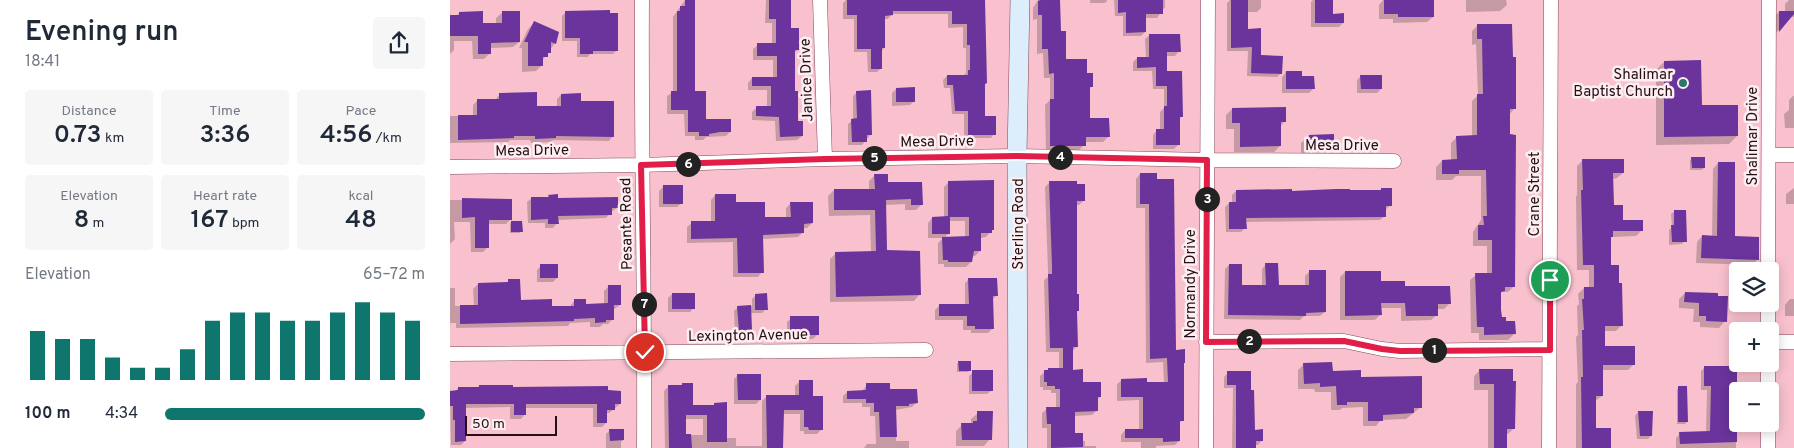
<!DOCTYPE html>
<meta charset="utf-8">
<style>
:root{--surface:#fff;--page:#f6f6f7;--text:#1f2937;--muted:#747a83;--accent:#0f766e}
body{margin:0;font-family:Overpass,sans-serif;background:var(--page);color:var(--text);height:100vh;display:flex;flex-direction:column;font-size:19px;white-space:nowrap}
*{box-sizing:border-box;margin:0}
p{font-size:16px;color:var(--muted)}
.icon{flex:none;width:28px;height:28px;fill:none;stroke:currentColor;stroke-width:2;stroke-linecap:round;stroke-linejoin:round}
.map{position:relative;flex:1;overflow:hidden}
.panel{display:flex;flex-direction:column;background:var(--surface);width:450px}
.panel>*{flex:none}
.buttons{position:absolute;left:1279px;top:262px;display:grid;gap:10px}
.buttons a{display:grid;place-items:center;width:50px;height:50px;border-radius:5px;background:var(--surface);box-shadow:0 2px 12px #0003;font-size:25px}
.scale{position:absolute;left:15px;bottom:12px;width:92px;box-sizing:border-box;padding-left:5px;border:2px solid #250e14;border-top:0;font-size:14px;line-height:18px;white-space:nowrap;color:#250e14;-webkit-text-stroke:4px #fdeff1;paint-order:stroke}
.pin{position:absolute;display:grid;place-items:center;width:42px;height:42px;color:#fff;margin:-21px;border:2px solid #fff;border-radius:50%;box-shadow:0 1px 5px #0007}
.km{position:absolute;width:25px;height:25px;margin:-12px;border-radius:50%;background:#222;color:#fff;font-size:14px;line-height:25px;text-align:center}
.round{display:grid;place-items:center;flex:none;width:52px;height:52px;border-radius:5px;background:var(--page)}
.overview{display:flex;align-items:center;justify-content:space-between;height:85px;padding:0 25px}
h1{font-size:28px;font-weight:600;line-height:38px}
.figures{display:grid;grid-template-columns:repeat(3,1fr);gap:8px;height:85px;padding:5px 25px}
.figures div{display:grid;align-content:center;border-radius:5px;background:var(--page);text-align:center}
.figures b{font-size:25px;font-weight:600}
.figures small{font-size:14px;font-weight:400}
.figures p{font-size:14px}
.chart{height:140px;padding:10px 25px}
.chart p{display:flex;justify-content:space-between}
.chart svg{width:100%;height:90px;margin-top:5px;stroke:var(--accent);stroke-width:6}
ul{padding:0 25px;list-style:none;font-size:16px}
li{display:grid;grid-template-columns:80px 60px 1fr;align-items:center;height:38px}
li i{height:12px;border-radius:6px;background:var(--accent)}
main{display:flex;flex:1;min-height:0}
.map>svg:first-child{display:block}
</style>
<main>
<section class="panel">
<div class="overview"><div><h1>Evening run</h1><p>18:41</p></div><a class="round"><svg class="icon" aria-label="share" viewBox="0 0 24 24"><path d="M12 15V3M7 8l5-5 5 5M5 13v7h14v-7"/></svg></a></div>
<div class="figures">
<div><p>Distance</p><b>0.73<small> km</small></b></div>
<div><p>Time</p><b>3:36</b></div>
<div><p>Pace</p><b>4:56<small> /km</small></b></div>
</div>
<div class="figures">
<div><p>Elevation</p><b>8<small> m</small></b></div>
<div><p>Heart rate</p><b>167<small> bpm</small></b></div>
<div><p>kcal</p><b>48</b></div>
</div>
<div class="chart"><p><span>Elevation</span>65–72 m</p>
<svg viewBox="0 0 160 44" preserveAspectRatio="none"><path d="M5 44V20M15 44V24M25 44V24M35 44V33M45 44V38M55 44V38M65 44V29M75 44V15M85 44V11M95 44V11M105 44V15M115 44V15M125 44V11M135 44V6M145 44V11M155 44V15"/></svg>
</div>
<ul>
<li><b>100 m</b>4:34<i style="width:100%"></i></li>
</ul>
</section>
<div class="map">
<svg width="1344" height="448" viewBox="0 0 1344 448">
<rect width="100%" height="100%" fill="#f8c1cd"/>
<path fill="#0003" fill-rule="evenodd" d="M235,0L244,92L255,120L280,132L276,136L256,137L253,140H245V136H235L234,114H217V96L223,92V17Z
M316,0H340V29L348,50L344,53V92L347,123L352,136L347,140L326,141L325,121L302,120V112L307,107H317V90H298V83L302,78H323V60H303V49L308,45L322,44V23H315Z
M396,0H534L536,83L533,86L534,117L544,134L541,138H514V114H502L500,88H494L493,80L497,76L514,75L516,73V48H513V27L498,28V14H442L438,19H434V48L431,52V68L427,72H418L417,52H404V19H393V3Z
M588,0H609V33L615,60L636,75L642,86L639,89V120L658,137L653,142H634V145L629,150L596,151L595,105L600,100V78H594L593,53L587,54V19L583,20V8Z
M640,0H657V1L655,3H640Z
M664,0H715V7L707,18H695V32L691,36H673V16H665Z
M780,0H811V8L807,12H796V30L810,56L831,73L827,77L797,76L798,51H777V3Z
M863,0H881L882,15L893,23L889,27H861V2Z
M933,0H984L983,1V17L977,22L943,23V19H929V5Z
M1016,0H1056L1057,5L1050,11L1016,12Z
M1339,0H1344V17H1341L1325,34V16L1329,12H1335V4Z
M116,12L167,50L163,54H140L138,57H127V41H112V16Z
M10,13L32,24H46V18L52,13L69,42L63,47L40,48V53L34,59H23L22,41H4V50L0,54V16H6Z
M84,23L105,43L92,61V65L86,71L72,72V48H69L78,29Z
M1028,25L1064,109L1059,115L1064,286L1058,292H1052L1050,294L1051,319L1064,334L1058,340H1029V333H1021L1020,280L1026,275H1037V246H1023V232L1031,220V176H1006L1002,180H986V167L992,161H1001V143L1007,137L1022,136V101L1028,95L1026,44L1022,45V31Z
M700,35L729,51L725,56H715V72L731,117L728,120L729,144L724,149H703V135L707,130H710V112L714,108V89H703L702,71H683V62L687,58H696L695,39Z
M1214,62L1251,107L1287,136L1279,144L1206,145V70Z
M836,72L850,77L863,89L859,93H832V77Z
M911,76L931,89L927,93H907V80Z
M446,89L464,101L460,105L442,106V93Z
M407,92L421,134L412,145H398V124L403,120V96Z
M50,94L86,107H107V99L111,95L130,103L163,136L159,141L103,140L101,142L81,143L80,140H60L58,142L0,143V116H23V105L28,100H45Z
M1343,96H1344V128H1335L1334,114L1339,110V100Z
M782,109L834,122L830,127V146L824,152H784V129H776V115Z
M859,136L883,148L879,152L851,153V143Z
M1242,158L1254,168L1252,170H1240V160Z
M1133,160L1173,173L1167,178L1162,179L1163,207L1172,221L1191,231L1186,236L1162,237L1160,238V266L1172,325L1166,331H1154V347L1184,364L1178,370H1152V396L1145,401V429L1160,448H1126V384L1128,382L1126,337L1128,335L1127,306L1129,304L1128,294L1134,288H1139V270H1127L1126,197L1127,195V166Z
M1268,163L1284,237L1308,259L1302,265L1246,263L1247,242L1252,236L1262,237L1263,169Z
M690,174H705L725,351L732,364V420L729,424V441L725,445L706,446V448H691V442H671V435L675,430H689V400L667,401V384L672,380L695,383H714L713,362L696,363L695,208H686V179Z
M425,175L471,205L466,210H455V204L435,205L436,252L469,295L464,301L380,302V259L386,253L421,252L420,215L379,216L378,196L384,190H419V181Z
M600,182L634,200L629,205H625L626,295L628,311L626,312V347L622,352V371L631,384L650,397L646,400V411L642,415L624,416V434L632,441H635V446H646V448H597V428H592V413L597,409H606V393H601V390H593V387H590V376L598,369H609V352H596L594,280L598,277V271L595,187Z
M498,183L542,230L536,237L530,238V251L525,256H522L521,262L516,267H494V264H488V243L493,238H478V223L482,218H494V187ZM499,221H515V238H494L499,233Z
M213,187L232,203L227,207H209V191Z
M1344,188V204H1336V194Z
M786,191L841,192L941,205L935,210V216L930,220L795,222V228L791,232H776L775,207L779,203H782V195Z
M265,195L285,203L314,219H336V208L341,203L362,223L357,228H353V232L348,237L312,239V272L308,277H283V242L237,243V227L242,223L261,222V200Z
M99,196L107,199L167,208L161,212L156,218L107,220V223L103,228H95V223H78L77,202L82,198H97Z
M0,200H60L61,219L56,224H38V247L33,252H21L20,222H4L5,239L0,244Z
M1225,211L1235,241L1232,244L1219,245V230L1222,227L1221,214Z
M61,222L71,231L70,233H60V224Z
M816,264L827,286H855V276L859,272L875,312L870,316H854L850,320L774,319L775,269L779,265L791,286H812V269Z
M91,266L107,278L103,282H87V270Z
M895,272L954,287L999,304L994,309H987V315L981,320L951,321V308H930V315L925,320H890V277Z
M519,279L546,296L542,300V329L538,333H521V330H513V320H485V310L489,306L515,305V283Z
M59,280L69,301L101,308H119L124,301L134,305H154V291L159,286L170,305L163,310V319L158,324H153L150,327H140V322L120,323L118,326L6,328V323H0V288H5V306H24L23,289L28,284H56Z
M1235,293L1275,321L1269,328L1250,327V322H1243L1244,309L1229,308V299Z
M222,294L244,308L240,312H218V298Z
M306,295L316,309L312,313H300L301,330L297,334H285L284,311L288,307L302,306V299Z
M1340,299H1344V316H1335V305Z
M341,318L368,334L363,339H337V322Z
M509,362L520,370L518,372H507V364Z
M854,364L910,378L971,407L956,419L931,420L926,426H913V407L892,408L890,410H881V392H865L864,389H848V370Z
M1255,367H1286V448H1226V438L1230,434L1256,433L1257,390H1251V371Z
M1030,370H1062L1064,428L1058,434H1055V448H1038V390H1024V376Z
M523,372L542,390L537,394H519V376Z
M800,372L803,431L812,440L808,445H805V448H782L783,388H774V377L778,373Z
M288,375L310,400L306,404H284V379Z
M350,381L362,397L372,429L367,434H354V431H350V414H333V448H215L214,391L218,387H230L233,384L242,406H263L265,404L276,438H286V446H312V401L317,396H345V386ZM235,419H253V435H235Z
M417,385L439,390L466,403L462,407L445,410L446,441H459V448H414L417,444H426L425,416H420V407H412V403H393V396L397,392L412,391Z
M29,386L157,391L170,404L159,413H156V423L152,427H143V408H75V414L71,419H60V407L15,408V441L11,445H1L0,392H5L8,388H27Z
M1229,388L1237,422L1235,424H1227V389Z
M1188,412L1201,436L1198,439H1187L1185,416Z
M528,413L540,439L534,446H506V431L512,425H521V419Z
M160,430L173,440L171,442V448H156V434Z"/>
<path fill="#6a349c" d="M235,0H245V91H256V119H281V132H270L259,134V136H249V132H238V110H221V91H227V11H230V6H235Z
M319,0H341V28H349V50H345V91H348V121H353V136L330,137L329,117L306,116V106H321V86H302V77H327V56H307V43H326V19H319Z
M397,0H535L537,83L535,84V116H546V135H518V111H505L503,85H497V75H518V70H520V45H517V24H502V11H443V15L435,16V48H432V69H421V49H407V15H397Z
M591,0H610L611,31H616V59H637V73H643V87H640V118H659L660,137H636V146H600V99H604V73L599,74L598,49H592V15H588V1Z
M668,0H713V14H696V32L676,33V12L668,13Z
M781,0H798V29L811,28V55L833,56L832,74L801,73L802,47L781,48Z
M865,0H883V14L894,13V23H865Z
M934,0H984V17H948V14H934Z
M160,10V13H168V51H143V54H130V38H115V11Z
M33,11V23H52V11H70V42L41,43V54H28V36H0V15H9V12Z
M1329,11H1344V14L1329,32Z
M84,21L109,32L106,44L101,42V53H98V57H93V66H78V42H74Z
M1027,24H1062L1063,57H1066V109H1060V134L1066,135L1065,287H1055V291L1051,292V310L1052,317H1056V321H1065L1066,334L1034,335V327H1027L1025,273H1042V240H1028V225H1034L1033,216H1037L1036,170H1009V174H992V160L1007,159L1006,136L1027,135V94H1033L1032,39H1027Z
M699,34H730L731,52H717V71H732L733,117H730V145H706V129H714V106H717V86H706V67L687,68V57H699Z
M1251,60L1252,105H1288V136L1214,137V61Z
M836,71H852V76H864L865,89H836Z
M910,75H932V89H911Z
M465,87V102H446V88Z
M421,90L422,135H417V142H402L401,119L407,118L406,91Z
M87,92V106H111V94L131,93V101H164V137L106,136V138L85,139V136H64V138L8,140V115H27V99H49V93Z
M836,107V122H831V146L790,147V123H782V108Z
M884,134V149H855V138H859V135Z
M1241,157H1255V168H1242Z
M1132,159H1174V173H1163L1164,205H1173V220H1193V231H1163V237H1161V265H1169V283H1172L1173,326H1155V346H1185V365H1153V396H1146V428H1161V448H1132L1131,377H1133L1132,330H1134L1132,299H1134V287H1144V265H1133L1131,190H1133Z
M1268,162H1285V236L1309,237V260L1251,258L1252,235L1267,236Z
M690,173H707V179H724L726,350L735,349V363H734V421H730V441L713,442V438H675V429H693V397H671V379L697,378V382H718L717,358L700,359L699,204H690Z
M424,174H438V182H472L473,205H461V199L436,200L437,250L470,251L471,295L386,297L385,252L426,251L425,210H384V189H425Z
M544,180V230H542V233H531V251H524L522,262H498V260H493L492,237L519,236V217H500V234H482V217L498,216V181Z
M599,181H627V184H635V201H627V294H629V311H627L628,347H623V370L633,369V382H651V397H648V411L625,412V433H633V447L601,448V424H597L596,407H610V389H605V386H597V382H594V370H598V368H613V348H600L598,274H602V266Z
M213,185H233V204H213Z
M931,188H942V206H936V217L796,218L797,229H779V202H786V190L842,189V191L886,189H900V190H931Z
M108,194V198L168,197V208H162V215L108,216L109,224H98V219L81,220V197H99L98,195Z
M265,194H286V202H315V217H341L340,202H363V223L354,224V233L313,235L314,273H288L287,238L241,239V221H265Z
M12,198L62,199V220H39V248H25V217L12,218Z
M1224,210H1236L1237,242H1222L1221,225H1224Z
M61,221H72L73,232H61Z
M815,263H828L829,285H859V270H876V312L856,313V316L778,315L779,264H792V285H816Z
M90,264H108V278H90Z
M895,271H931V281H955V286H1000L1001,304H988V316H956L955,303H931L932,315L895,316Z
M518,278H547L548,296H543L544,329H525V326H517V316H489V304H519Z
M58,279H70L71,300L102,299V306H124V299H136V304L158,303V285H171V305H164V320H156V322L145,323V318L124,319V321L10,324V305H28V283L58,282Z
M1235,292L1268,293V296H1278L1277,322L1256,321V316H1249V303L1234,302Z
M222,293H245V309H222Z
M317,293L318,310H305V294Z
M301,305L302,330L289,331L287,306Z
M340,316H369V335H340Z
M508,361H521V371H509Z
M882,362L883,371L911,370V377L972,376V408H964V413L933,415V421H918V402H897V405H887L886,386L870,387V383L854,384L853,363Z
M1254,366H1287V442L1230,444L1229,432L1260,431L1261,386H1254Z
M1029,369H1063V381H1066L1065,429H1057V448H1044V384H1030Z
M522,370H543V391H522Z
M777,371H801V390H804L805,430L813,429V441H806V448H786V385H777Z
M287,374H311V400H288Z
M349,380H363V396H373V430H359L358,427H354V410H334L333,448H317L316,395H349Z
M232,383H243V405H264V403L277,402V442H257V415H236V434H241L242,448H219L218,385H232Z
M416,383H440V389H467L468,403L459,404V406H446L447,437H430L429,412H424V403H416V399H397V391L416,390Z
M29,385H63V387L158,386V390L171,391V404H165V410H157V423H147V404H76V415H64V404H16V441L5,442V420H3V406H0V391L8,390V387H29Z
M1228,386H1237L1238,422H1228Z
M527,411H543L542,440H512L511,423H523V421H527Z
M1188,411H1203L1202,436H1190Z
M159,429H174V440L160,441Z"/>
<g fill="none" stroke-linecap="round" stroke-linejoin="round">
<defs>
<path id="street" d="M192,0C191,149 195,299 194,448
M370,0L375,159
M1319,155H1344
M0,167L191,165L375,159L567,156L757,160L944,161
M1318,271L1319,0
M1318,331V304
M756,342L894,341L932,349L950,351L1099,349
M1320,342H1344
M0,354L476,350
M1318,391V364
M756,448L758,0
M1099,448L1101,0
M1318,448V424"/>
<path id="secondary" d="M568,448L567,156L570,0"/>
</defs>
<use href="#street" stroke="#834958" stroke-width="15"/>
<use href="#secondary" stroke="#834958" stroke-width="20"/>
<use href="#street" stroke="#fff" stroke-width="14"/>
<use href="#secondary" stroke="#dcedfc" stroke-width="19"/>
</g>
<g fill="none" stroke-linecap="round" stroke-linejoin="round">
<defs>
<path id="route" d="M195,352L191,165L375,159L567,156L757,160L756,342L894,341L932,349L950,351L1100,350V280"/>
</defs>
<use href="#route" stroke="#fff" stroke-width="10"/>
<use href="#route" stroke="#e11d48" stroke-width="6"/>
</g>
<circle fill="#2e756c" stroke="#fdeff1" stroke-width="2" cx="1233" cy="83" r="5"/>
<g text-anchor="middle" stroke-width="5" stroke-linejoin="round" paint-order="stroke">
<g font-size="15" fill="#250e14" stroke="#fdeff1" text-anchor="end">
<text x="1223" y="79">Shalimar<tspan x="1223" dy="17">Baptist Church</tspan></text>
</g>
<g font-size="15" fill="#250e14" stroke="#fdeff1">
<text transform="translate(356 80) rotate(-92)" y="5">Janice Drive</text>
<text transform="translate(1302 136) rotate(-90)" y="5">Shalimar Drive</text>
<text transform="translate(487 141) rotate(-1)" y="5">Mesa Drive</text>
<text x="892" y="150">Mesa Drive</text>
<text transform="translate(82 150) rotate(-1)" y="5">Mesa Drive</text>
<text transform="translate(1084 194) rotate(-90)" y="5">Crane Street</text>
<text transform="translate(176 224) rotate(-91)" y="5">Pesante Road</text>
<text transform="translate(568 224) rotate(-90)" y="5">Sterling Road</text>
<text transform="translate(740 284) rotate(-90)" y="5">Normandy Drive</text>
<text transform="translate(298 335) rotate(-1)" y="5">Lexington Avenue</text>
</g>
</g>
</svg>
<div class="buttons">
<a><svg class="icon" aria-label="layers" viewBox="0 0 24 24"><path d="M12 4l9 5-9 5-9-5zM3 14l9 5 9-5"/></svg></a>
<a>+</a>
<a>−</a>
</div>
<div class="scale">50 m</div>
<div class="pin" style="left:1100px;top:280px;background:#1e9e55"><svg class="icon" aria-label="arrive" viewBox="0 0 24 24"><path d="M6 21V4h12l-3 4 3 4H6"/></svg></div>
<div class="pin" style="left:195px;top:352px;background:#d93025"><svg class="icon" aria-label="check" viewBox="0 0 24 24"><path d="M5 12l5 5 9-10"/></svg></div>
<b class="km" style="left:984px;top:350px">1</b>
<b class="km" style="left:799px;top:341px">2</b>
<b class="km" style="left:757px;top:199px">3</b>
<b class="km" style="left:610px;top:157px">4</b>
<b class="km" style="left:424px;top:158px">5</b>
<b class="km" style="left:238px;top:164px">6</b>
<b class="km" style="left:194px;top:304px">7</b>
</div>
</main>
